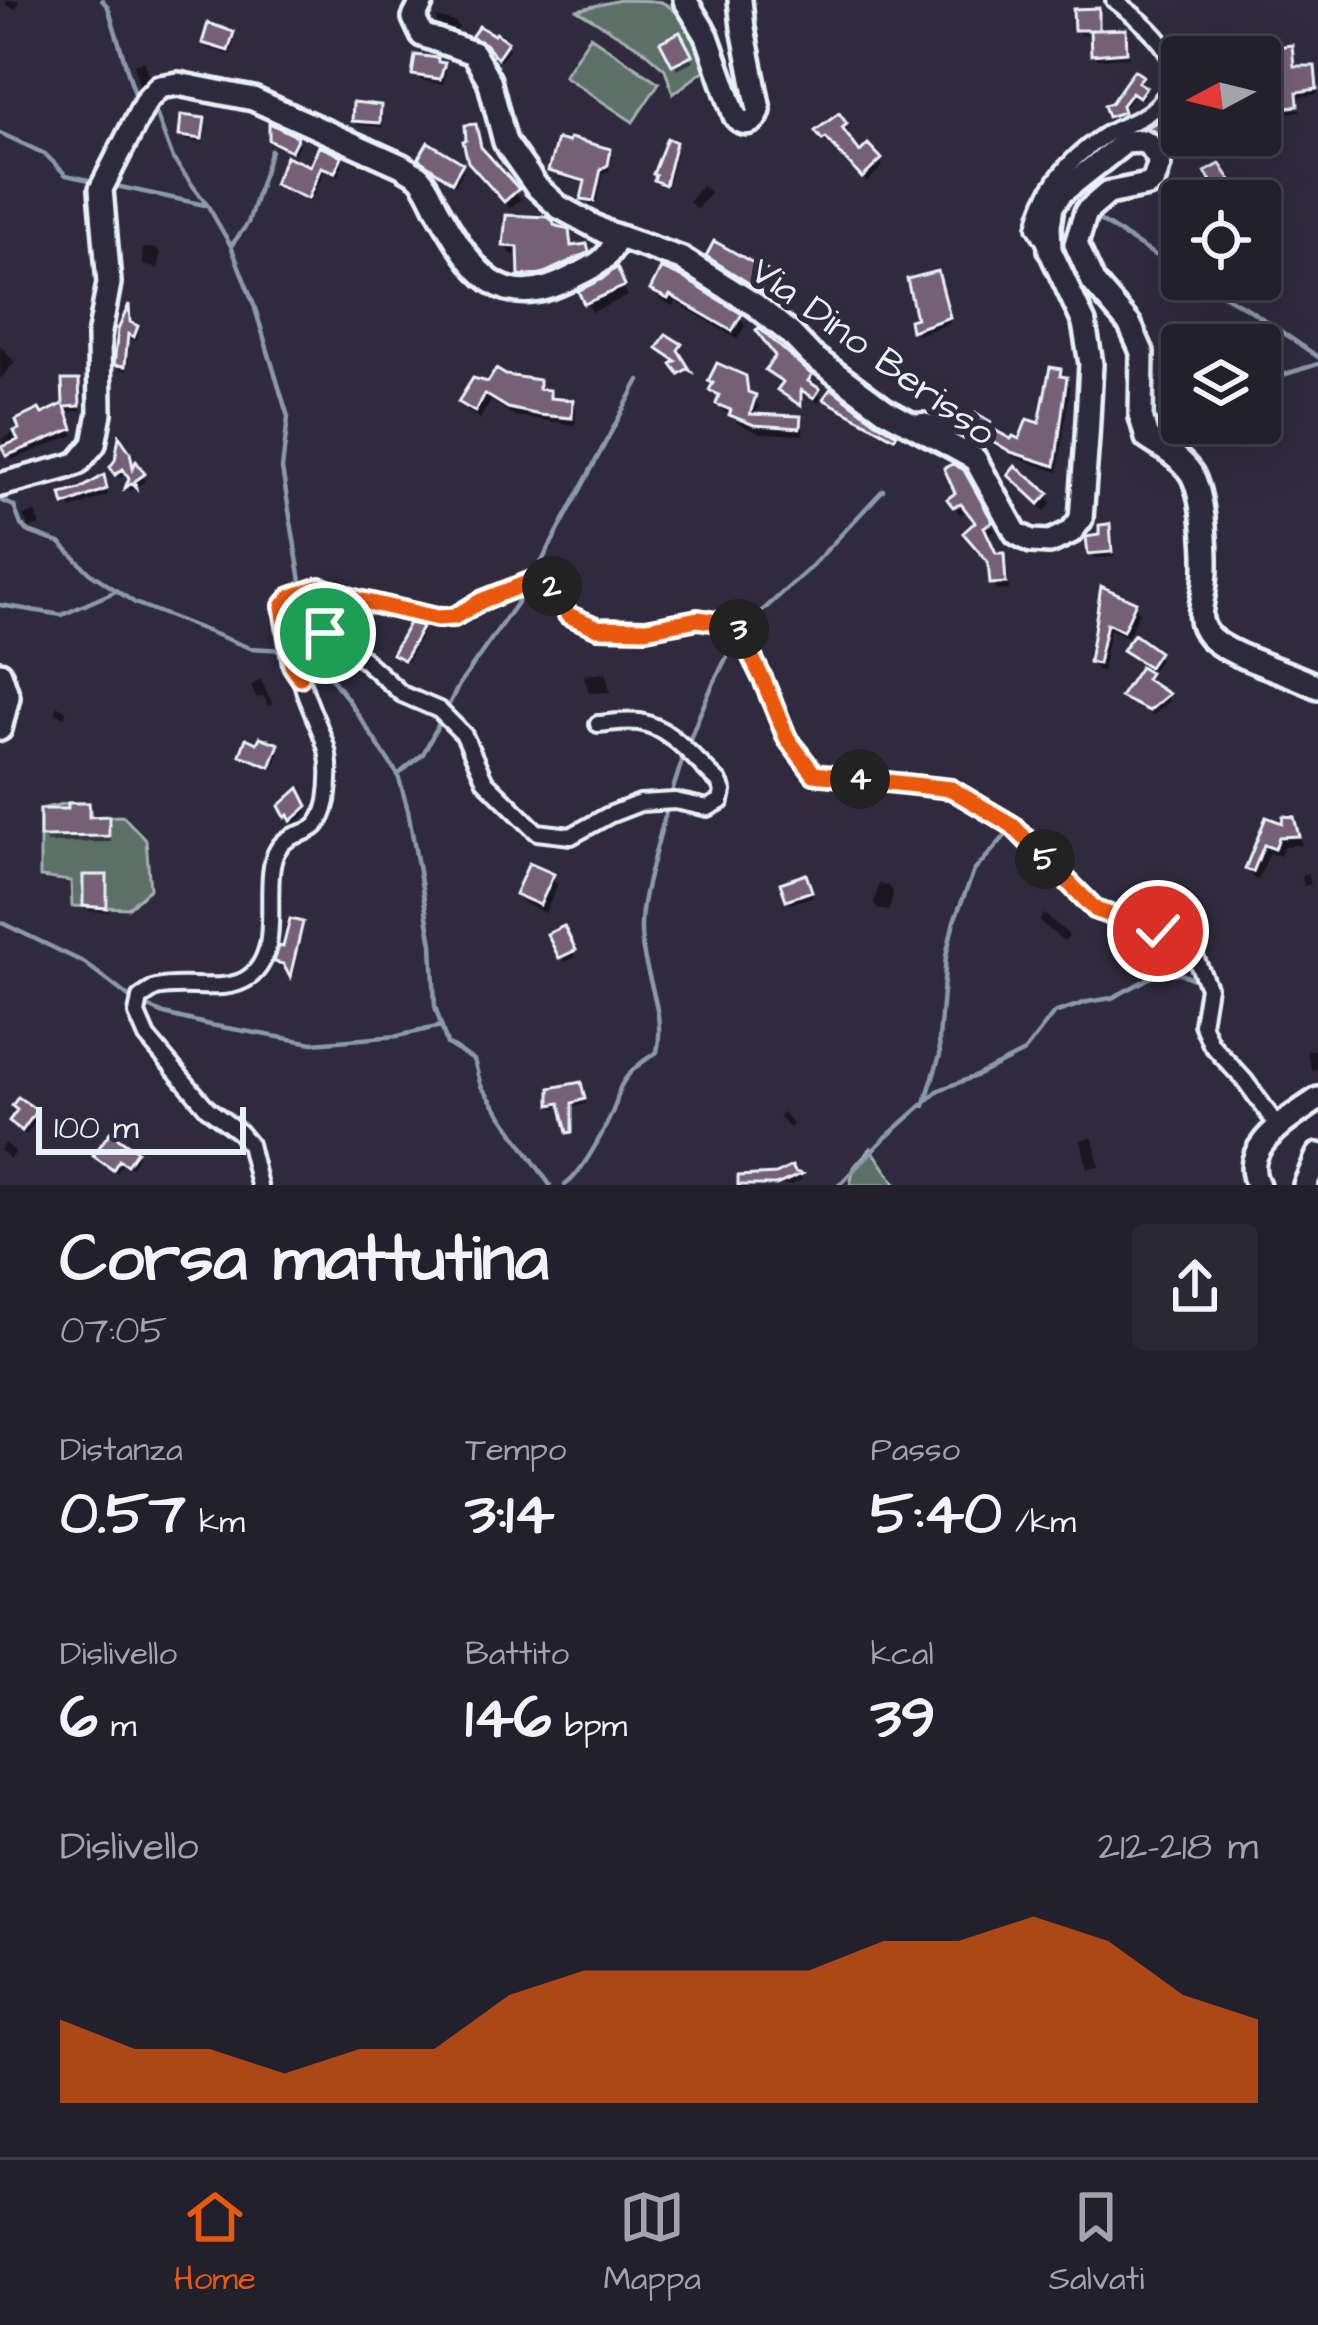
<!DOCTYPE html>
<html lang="it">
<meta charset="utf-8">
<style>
:root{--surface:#23202e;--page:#2b2836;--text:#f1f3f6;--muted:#a3a3aa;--line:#403e4a;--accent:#ea580c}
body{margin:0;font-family:"Architects Daughter",sans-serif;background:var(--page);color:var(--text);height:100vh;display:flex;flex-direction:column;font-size:45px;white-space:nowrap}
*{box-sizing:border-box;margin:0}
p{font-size:39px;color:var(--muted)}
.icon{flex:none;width:66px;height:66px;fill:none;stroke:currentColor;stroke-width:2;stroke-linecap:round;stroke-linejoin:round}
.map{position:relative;height:1185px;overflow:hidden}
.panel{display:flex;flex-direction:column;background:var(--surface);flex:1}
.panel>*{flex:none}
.needle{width:78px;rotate:263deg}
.tools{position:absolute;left:1161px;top:36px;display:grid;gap:24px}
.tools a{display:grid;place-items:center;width:120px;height:120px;border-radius:12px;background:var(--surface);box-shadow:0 12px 48px #0002,0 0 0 3px var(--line);font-size:60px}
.scale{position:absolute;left:36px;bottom:30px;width:210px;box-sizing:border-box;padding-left:12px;border:6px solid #e8f1f8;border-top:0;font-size:33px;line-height:42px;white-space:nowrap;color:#e8f1f8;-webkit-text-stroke:9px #2f2a3d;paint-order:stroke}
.pin{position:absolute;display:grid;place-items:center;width:102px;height:102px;color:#fff;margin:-51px;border:6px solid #fff;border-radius:50%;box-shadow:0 3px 12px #0007}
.km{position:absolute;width:60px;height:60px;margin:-30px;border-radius:50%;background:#222;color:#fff;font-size:33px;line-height:60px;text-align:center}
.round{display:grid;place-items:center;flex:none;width:126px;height:126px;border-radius:12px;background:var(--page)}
.summary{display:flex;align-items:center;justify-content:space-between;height:204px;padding:0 60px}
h1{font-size:66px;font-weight:800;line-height:90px}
.figures{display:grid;grid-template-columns:repeat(3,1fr);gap:18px;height:204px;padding:12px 60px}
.figures div{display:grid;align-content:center}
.figures b{font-size:60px;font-weight:800}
.figures small{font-size:33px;font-weight:400}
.figures p{font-size:33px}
.chart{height:336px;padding:24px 60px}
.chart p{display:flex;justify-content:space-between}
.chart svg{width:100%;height:216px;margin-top:12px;fill:var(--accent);opacity:.7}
.tab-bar{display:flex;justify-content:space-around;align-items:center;height:168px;border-top:3px solid var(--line);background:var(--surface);font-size:33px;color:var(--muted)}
.tab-bar a{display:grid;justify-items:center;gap:6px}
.tab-bar .on{color:var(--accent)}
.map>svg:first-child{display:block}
</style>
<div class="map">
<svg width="1318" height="1185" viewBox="0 0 1318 1185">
<rect width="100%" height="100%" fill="#2f2a3d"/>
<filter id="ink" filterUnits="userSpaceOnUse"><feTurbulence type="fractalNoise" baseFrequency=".00833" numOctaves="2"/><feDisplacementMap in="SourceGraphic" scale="24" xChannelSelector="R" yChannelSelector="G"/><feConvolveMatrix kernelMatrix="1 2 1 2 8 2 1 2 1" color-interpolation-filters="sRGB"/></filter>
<g filter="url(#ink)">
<path fill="#5c6f67" stroke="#a2b0b0" stroke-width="3" d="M620,0C633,0 649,0 661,2C686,12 698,47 706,69L673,94L665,69L643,50L577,10Z
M590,36L659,83L633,122L564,76Z
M68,803H89L91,817L123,816L146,840L150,889L128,908L72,906L71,881L40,877V809Z
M871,1148L896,1185H850L854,1167Z"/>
<path fill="#0007" d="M6,0H19L16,9L6,5Z
M1097,11L1100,17V33L1125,32L1128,38L1129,57L1097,59L1094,54L1093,34L1080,35L1077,29Z
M436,17L455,22L459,28L457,34L438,26Z
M232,34L235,40L230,55L208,48L205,42Z
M679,35L693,61L677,69L664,43Z
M475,37L506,44L509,49L501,61Z
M1290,49L1295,69H1313L1316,75L1318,94L1298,97L1300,111L1280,114L1274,88L1270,89L1267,83Z
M145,62L149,82L139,85L134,63Z
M443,66L446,71L443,84L419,80L415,74Z
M1141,79L1143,83L1140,87L1146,94L1142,99L1135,94L1122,111L1124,117L1113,120L1108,107Z
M380,107L383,113L382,127L358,125L355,120Z
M839,117L848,131L843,135L860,157L879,161L883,166L867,182L831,141L827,144L819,132Z
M1169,118L1189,157L1181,160L1176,137L1167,142L1152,129Z
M203,121L206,127L204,143L185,141L182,135Z
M474,127L483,154L521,199L510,208L476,171Z
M1223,135H1231L1237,144L1208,152L1206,149Z
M296,139L299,145L294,154L275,146L272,140Z
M674,144L677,150L667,188L660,186L657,180Z
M609,152L613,157L609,170L603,174L596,205L588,204L584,198L587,184L555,176L552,170Z
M340,158L343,164L338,176L324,171L310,202L280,189L277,184Z
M425,163L461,165L464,170L455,185Z
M702,185L710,192L697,209L689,202Z
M554,228L567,232L573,249L585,247L591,261L548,281L527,283L522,275L521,255L511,254L506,246Z
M143,248L157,249L160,253L158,268L144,266L142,262Z
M709,256L772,278L778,287L770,301L715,266Z
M621,280L628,296L592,312L582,292Z
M939,280L950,323L917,335L912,322L920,320Z
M654,290L739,316L745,326L737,339L676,302L673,306L659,299Z
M130,311L131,326L139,334L136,341L130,338L127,371L121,370L117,364L121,331Z
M0,345L15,362L0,379Z
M768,371L810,376L814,383L812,387L822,398L818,403L804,393L803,410L785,397L781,390L785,385L772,377Z
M1059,371L1070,387L1058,472L1017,458L988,442L984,450L976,446L972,439L989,424L994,433L1020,443L1041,428Z
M505,377L538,382L553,401L571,402L576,411L575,425L515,416L491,401L480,419L467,411L462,402Z
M744,379L750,396L759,405L755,417L799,419L803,426V435L760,433L737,423L732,415L724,412L719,404L721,400L713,390L715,386L712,381Z
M78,383L81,388V411L65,412L74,435L12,460L2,439L66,406Z
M826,400L895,436L897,440L829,404Z
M118,462L134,474L136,467L145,481L130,491L128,487L132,478L128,472L120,478L113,467Z
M962,472L995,531L986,535L995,556H1002L1007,564L1009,590L997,591L993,583L991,564L978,523L968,511L960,514L951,500L959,494Z
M1012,475L1047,495L1052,503L1045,511L1017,484Z
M105,484L108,495L71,509L65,496Z
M35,512L40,525L29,529L23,516Z
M1109,527L1112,533L1114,557L1094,558L1090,553Z
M1103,590L1134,604L1139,612L1128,637L1110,629L1102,671L1097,670L1092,661Z
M421,629L423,633L407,662L398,658L396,654Z
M1126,650L1157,654L1160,660L1152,671L1129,656Z
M606,673L610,692L589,693L584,675Z
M1147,675L1151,681L1149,684L1170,701L1153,715L1126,702L1123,697Z
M260,679L273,704L269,706L263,696L257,698L251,686Z
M57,706L66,710L65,717L56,714Z
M277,746L280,751L273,770L246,760L243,755Z
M298,793L308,812L296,823L293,818L290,820L283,807Z
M88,806L92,820L107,819L111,826V842L47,843L43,836L71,812Z
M1268,820L1285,827L1292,820L1302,845L1284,846L1280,856L1270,852L1258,880L1253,878L1248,869Z
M1307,873L1311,884L1304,886L1301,876Z
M552,876L557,886L545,913L524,903L519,894Z
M105,878L108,884L109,912L89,911L86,906Z
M808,882L813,896L791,904L789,899Z
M879,884L889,886L893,892L889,911L878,909L874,903Z
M1044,914L1066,932L1069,936L1064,941L1042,924L1040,920Z
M301,924L303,929L293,976L289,968L279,966L277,962Z
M563,930L576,957L565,962L551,936Z
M1318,1049V1068L1312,1070L1306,1051Z
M553,1090H583L586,1104L573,1107V1136L564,1107L555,1109L553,1105Z
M35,1112L38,1118L26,1135L12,1122Z
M783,1112L793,1124L789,1128L779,1116Z
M1093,1138L1099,1166L1087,1168L1081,1140Z
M6,1143L15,1152L10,1159L0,1150Z
M135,1153L138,1157L131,1168L123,1163L116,1173L96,1156Z
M794,1175L800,1176L802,1180L791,1185H748Z"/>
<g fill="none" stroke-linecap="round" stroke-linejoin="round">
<path stroke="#8a9aab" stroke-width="4.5" d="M102,0L108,7L135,95L141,99
M150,106L155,110L173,159L208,206L231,246L254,305L288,417L282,469L302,587
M0,133L45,154L66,175L94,181
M111,185L205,205
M1099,220L1182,272
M231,246L248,223L271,150
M1194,279L1250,310L1318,357
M1260,382L1318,364
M1169,424L1182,416
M0,500L14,506L21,525L29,532L60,543L89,572L135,603L250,648L286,650
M534,576L639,380
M303,599L308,641
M0,605L62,615L114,592
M742,629L809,569L883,490
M310,652L347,698L398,775L408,810L432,944L435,1006L447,1044L474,1060L481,1086L550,1185
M400,773L423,754L459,685L525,591
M0,922L85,963L134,1001
M144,1005L164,1014L210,1025L313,1043L398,1036L441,1026
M924,1106L940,1055L939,1039L946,956L954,921L974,871L1013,827
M565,1185C583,1173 608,1124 616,1103C618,1096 618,1090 622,1084C630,1070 643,1061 657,1052C667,1009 640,969 641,926C641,902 649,877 655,853C674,779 698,705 737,639
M839,1185L884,1139L939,1090L976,1076L1024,1052L1054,1013L1087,1002L1112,998L1157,974L1179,973L1201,982"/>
</g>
<path fill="#766076" stroke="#e8f1f8" stroke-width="3" d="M1099,8V30L1126,29L1127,52L1091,55L1090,30H1098H1074L1073,9Z
M208,23L234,32L228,51L202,43Z
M479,26L494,35L496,33L508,42L497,58L485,44L471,37Z
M680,32L692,55L672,65L660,42Z
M1292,45L1294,66H1315L1317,89L1297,92L1298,106L1274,109L1270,83L1264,84L1262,64L1277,63L1275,47Z
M415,55L438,58V62L445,63L440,79L412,75Z
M1134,70L1143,76L1138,82L1146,87L1139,97L1132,92L1122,105L1124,112L1108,117L1104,105L1111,103Z
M353,102L381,105L380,123L352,121Z
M839,113L847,124L842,128L860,152L868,144L882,159L862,178L826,138L822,140L815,131Z
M1170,114L1189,152L1176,156L1172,133L1162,138L1148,127Z
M181,115L205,118L202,139L179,136Z
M269,123L298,137L291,151L269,140Z
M476,124L481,147L519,189L504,202L468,162L463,141L466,140L465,125Z
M570,138L611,149L608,165L601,169L594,201L581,199L585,181L548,171L557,139L568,142Z
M667,138L676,142L665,185L654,180L656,175L653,174Z
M428,142L463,163L452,182L418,159Z
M319,146L342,156L335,172L321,167L308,199L274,184L286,156L310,166Z
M1220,164L1236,188L1222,198L1205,172Z
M506,215L548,217L553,221L554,225L569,230L571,246L587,244L589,252L542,274L519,276L518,247L503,246Z
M714,241L775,275L764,293L706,256Z
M617,267L625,286L584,304L578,291L602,279Z
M661,268L684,278L742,314L732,331L670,295L668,299L650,290Z
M938,271L950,317L911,331L909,320L916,318L907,279Z
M129,304L130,322L138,326L134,337L128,334L125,366L114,365L118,330Z
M759,328L812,375L808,381L820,389L814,398L801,390V406L777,390L783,382L765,370L775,356L756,330Z
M666,334L682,344L678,350L691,371L687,369L679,374L671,364L676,361L657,348Z
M717,363L746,376L748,392L756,395L750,414L801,416L800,428L754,425L729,415L731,410L716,404L719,395L709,390L713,383L708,381Z
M1050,367L1061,369L1060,376L1067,377L1055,466L1011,452L984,436L979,444L969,439L973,431L971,423L976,413L991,422L989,427L1011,439L1013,436L1019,439L1027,419L1039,423Z
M496,369L506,375L539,380V389L550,390V398L573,400L572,418L540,415L508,408L485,394L475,412L458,402L473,378L488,382Z
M62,380H79L80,406L65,407L73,429L6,456L2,447L18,440L14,431L19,429L16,420L39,409L42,414L63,404Z
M831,388L876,422L897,434L894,438L823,399Z
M119,436L130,452L133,468L136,461L145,474L135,481L136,488L132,483L125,488L129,478L123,469L115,475L110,467L115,460Z
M953,464L964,470L993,522L984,527L996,553H1004L1006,583L990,584L988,562L963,533L975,522L961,504L953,507L947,499L955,493L944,468Z
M1015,466L1049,493L1039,504L1008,475Z
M104,475L107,489L64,505L61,494L80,489Z
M1110,524L1112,552L1088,554L1086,537L1099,535V525Z
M1101,586L1136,602L1123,631L1107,623L1098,664L1089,662Z
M409,623L423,626L404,660L392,654Z
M1134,634L1159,652L1149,667L1122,650Z
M1140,667L1150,673L1146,679L1169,694L1149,711L1120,697Z
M260,737L279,744L270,767L240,755L246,738L257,743Z
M299,788L308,806L291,821L288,815L285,817L279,806Z
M68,803H89V817L109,816V836L40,837V809H68Z
M1283,816L1294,817L1299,836L1279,837L1275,849L1264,845L1253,872L1245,869L1266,817L1282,823Z
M529,863L554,874L540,905L515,894Z
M806,874L812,891L786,900L780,883Z
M83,875H107V908L83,906Z
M290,919L303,922L290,977L283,964L274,962L279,946L283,947Z
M564,926L576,950L559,958L547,934Z
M581,1082L585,1099L572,1103V1132L567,1133L560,1103L550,1105V1088Z
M18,1097L37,1110L22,1131L9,1121L17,1110L12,1106Z
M110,1132L137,1151L127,1165L119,1160L113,1170L93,1156Z
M792,1166L795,1172L802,1174L776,1185H738V1176L776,1174Z"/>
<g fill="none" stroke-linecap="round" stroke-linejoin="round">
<defs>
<path id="street" d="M1047,246L1036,227C1044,189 1069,159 1102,137C1118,126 1137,123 1152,110C1204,68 1150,27 1114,0
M911,422L923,421L962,430
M297,673C288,660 292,650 289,635C287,624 282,618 283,606L291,597L320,587L358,600L437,618L454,617L481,601L537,579L550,584L568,615L598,628L646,629L698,619L736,625L764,682L787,738L814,774L951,789L1012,825L1096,910L1158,931L1193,952L1208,987L1202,1024L1211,1044L1245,1081L1279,1128
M259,1185L249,1144L239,1132L207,1108L147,1037L137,1014L140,998C143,996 153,989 156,988C196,978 251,1006 267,949C275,921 264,870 278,849C294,824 318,845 327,801C329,788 330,768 328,755C324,725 281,668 309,642C313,637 319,636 325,633L343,641L402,694L439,710L464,735L485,781L537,832L571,836L609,815L640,803L675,801L708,808L721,801L723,791L719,782C696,762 672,727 639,722C626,720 611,723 598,724"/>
<path id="secondary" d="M423,0L414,18L422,35L473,53L489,80L505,142L536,186L559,207L605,232L682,259L755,305L791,334L811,355L885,410L975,459L1016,533L1031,541L1050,542L1071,532L1081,519L1087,438L1091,364L1084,323L1050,250L1049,226L1052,206L1061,193L1125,142L1141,141L1148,144L1158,157L1159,165L1154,180L1148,185L1108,193L1086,212L1076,244L1093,282L1130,325L1142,352L1141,417L1147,438C1161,447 1181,458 1191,473C1204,494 1208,558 1205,583C1203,603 1194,619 1209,636C1227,656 1290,672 1318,687
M685,0L707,36L735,116C743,127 756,124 759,110L743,28L740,0
M0,485L67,467L78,463L94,444L100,413L99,337L109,283L101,189L146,101L159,87L178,84L253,99L402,166C407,170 413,172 418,176C426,183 432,198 437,208C471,266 497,317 571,278C593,267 610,261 617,236
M0,673L8,697L0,729
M1258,1185C1237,1147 1291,1118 1318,1099
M1305,1185L1318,1155"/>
</defs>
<use href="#street" stroke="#e8f1f8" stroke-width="22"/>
<use href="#secondary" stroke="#e8f1f8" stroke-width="30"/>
<use href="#street" stroke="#2f2a3d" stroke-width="14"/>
<use href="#secondary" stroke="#2f2a3d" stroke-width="21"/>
</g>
</g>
<g fill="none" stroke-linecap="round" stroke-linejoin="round" filter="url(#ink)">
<defs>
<path id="route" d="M325,633C304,644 300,653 300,677L292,665L283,606L291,597L320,587L358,600L437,618L454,617L481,601L537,579L550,584L568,615L598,628L646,629L698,619L736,625L764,682L787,738L814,774L951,789L1012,825L1096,910L1158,931"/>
</defs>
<use href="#route" stroke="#fff" stroke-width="24"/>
<use href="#route" stroke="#ea580c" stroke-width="15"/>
</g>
<g text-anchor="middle" stroke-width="12" stroke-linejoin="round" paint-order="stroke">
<g font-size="39" fill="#e8f1f8" stroke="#2f2a3d">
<text transform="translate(874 350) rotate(36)" y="14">Via Dino Berisso</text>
</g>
</g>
</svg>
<div class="tools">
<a><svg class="needle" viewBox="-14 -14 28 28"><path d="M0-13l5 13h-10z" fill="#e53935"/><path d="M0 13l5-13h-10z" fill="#a3a3aa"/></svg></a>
<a><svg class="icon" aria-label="locate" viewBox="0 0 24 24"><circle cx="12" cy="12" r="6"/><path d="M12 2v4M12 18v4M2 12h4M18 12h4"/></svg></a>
<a><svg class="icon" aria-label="layers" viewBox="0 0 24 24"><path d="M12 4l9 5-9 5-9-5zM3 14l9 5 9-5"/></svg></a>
</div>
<div class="scale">100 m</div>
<div class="pin" style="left:325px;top:633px;background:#1e9e55"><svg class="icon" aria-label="arrive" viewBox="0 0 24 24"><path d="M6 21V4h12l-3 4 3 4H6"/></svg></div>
<div class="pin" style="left:1158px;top:931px;background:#d93025"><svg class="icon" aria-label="check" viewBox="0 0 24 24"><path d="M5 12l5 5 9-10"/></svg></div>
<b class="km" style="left:552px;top:586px">2</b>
<b class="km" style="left:739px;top:629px">3</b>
<b class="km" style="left:860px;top:779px">4</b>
<b class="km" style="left:1045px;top:859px">5</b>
</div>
<section class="panel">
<div class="summary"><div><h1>Corsa mattutina</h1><p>07:05</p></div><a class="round"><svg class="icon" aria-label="share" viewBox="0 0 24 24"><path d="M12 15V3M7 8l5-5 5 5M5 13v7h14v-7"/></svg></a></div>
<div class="figures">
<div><p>Distanza</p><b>0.57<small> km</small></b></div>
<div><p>Tempo</p><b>3:14</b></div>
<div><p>Passo</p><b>5:40<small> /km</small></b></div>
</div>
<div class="figures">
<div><p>Dislivello</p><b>6<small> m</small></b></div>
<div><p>Battito</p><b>146<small> bpm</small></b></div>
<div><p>kcal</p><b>39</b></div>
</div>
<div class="chart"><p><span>Dislivello</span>212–218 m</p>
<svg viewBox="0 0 160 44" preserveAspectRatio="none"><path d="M0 44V27L10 33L20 33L30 38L40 33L50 33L60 22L70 17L80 17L90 17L100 17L110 11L120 11L130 6L140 11L150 22L160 27V44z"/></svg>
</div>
</section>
<nav class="tab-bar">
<a class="on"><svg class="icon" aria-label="home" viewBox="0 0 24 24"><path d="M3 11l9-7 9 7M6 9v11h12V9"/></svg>Home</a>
<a><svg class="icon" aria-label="map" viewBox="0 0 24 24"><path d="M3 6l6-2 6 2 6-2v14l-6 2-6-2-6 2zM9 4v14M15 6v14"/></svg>Mappa</a>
<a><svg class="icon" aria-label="saved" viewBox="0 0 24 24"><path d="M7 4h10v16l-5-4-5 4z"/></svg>Salvati</a>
</nav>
